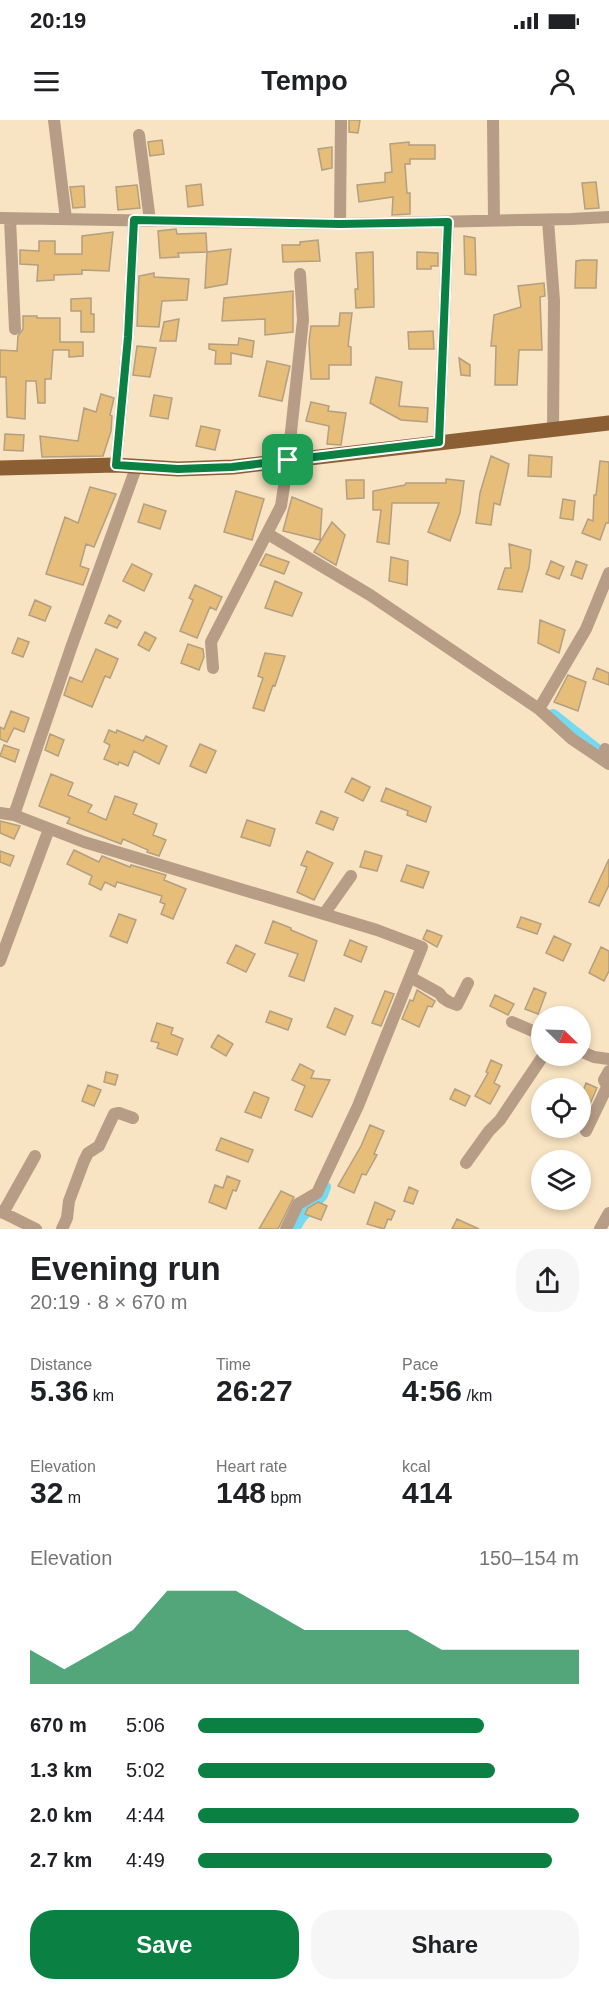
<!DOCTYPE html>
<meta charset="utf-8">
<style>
:root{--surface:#fff;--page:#f6f6f6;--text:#202124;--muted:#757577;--accent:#0b8043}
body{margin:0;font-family:Arial,sans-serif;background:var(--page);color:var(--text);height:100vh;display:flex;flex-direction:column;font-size:22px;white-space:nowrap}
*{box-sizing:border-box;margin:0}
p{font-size:20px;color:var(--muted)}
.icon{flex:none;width:33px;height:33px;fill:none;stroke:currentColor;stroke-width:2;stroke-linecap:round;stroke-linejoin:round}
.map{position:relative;height:1109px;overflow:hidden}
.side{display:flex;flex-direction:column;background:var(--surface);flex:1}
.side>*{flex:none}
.needle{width:39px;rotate:113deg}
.controls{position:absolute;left:531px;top:886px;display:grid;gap:12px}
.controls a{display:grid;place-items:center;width:60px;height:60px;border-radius:50%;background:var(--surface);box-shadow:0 3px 9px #0003;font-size:30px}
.pin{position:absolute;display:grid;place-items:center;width:51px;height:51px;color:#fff;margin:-26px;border-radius:12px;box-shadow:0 3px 9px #0006}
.round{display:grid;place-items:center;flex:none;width:63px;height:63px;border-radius:24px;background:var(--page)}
.head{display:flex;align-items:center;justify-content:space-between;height:102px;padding:0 30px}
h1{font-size:33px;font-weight:600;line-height:45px}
.stats{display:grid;grid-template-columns:repeat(3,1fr);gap:9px;height:102px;padding:6px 30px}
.stats div{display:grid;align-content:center}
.stats b{font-size:30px;font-weight:600}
.stats small{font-size:16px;font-weight:400}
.stats p{font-size:16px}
.chart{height:168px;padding:12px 30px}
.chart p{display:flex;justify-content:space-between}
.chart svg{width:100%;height:108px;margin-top:6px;fill:var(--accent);opacity:.7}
.cta{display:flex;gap:12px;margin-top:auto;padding:12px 30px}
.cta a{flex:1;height:69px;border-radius:24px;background:var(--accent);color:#fff;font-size:24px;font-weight:600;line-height:69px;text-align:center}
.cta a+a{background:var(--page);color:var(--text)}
ul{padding:0 30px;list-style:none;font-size:20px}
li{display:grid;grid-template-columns:96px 72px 1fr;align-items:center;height:45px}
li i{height:15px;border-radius:8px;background:var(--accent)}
.status{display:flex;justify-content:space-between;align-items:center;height:42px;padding:0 30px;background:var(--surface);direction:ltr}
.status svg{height:16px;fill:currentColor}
header{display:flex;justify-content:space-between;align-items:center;height:78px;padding:0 30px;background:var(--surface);font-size:27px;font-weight:600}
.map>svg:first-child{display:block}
</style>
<div class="status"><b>20:19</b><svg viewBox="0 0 49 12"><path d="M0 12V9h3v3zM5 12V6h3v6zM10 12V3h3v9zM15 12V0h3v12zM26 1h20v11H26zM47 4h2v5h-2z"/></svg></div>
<header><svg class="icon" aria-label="menu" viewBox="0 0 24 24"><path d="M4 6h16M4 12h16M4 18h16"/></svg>Tempo<svg class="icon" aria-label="person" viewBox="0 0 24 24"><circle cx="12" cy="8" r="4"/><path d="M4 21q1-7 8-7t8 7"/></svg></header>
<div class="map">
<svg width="609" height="1109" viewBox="0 0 609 1109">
<rect width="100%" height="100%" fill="#f8e3c2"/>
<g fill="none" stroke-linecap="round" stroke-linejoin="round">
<path stroke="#75daef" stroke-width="12" d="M553,595L596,629
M294,1109L301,1097L322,1075L325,1067"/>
</g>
<path fill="#e6bd79" stroke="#b39f81" stroke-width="1.5" d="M349,0H360L358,13L349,12Z
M162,20L164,34L150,36L148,22Z
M409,22V25H435V39H410V44H405L407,73H410V94L392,95L393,77L359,82L357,65L385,62V53L392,52L390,24Z
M332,27V48L322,50L318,29Z
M596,62L599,88L585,89L582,63Z
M201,64L203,85L188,87L186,66Z
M137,65L140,88L118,90L116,67Z
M84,66L85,87L73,88L70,67Z
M176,109L177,114L206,113L207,132L178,133L179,137L160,138L158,111Z
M113,112L109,151L82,150V154L54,155V160L37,161L38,145L20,144V130L39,131V121H55V134H82V116Z
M464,116L475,118L476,155L465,154Z
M318,120L320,141L283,142L282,125H300V122Z
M231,129L227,164L205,168L207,132Z
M373,132L374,187L356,188L355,169H358L356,133Z
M417,132L438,133V146H431V149H417Z
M582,140H597L596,168H575L576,141Z
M154,153V157L189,159L187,180L162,181L159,207L137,206L139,156Z
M544,163L545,176L540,177L542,230H519L517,265H495L496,226H491L494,195L521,187L518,166Z
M293,171V212L265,215V199L222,201L224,178Z
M91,178V194H94V212H81V191H71V179Z
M340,193H352L348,226L351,227V245H329V259H311L309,222L311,206H339Z
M23,196H37V198H60V222H83V236L69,237V230H53L51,259H45V283H38L36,261H26L25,299L7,297L6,257H0V230L17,231L18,216L23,209Z
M179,199L176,221H160L164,202Z
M433,211L434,229H409L408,212Z
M239,218L254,221L252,237L231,233V244H215L216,231L209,229V224L238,225Z
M137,226L156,228L150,257L133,255Z
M459,238L470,245V256L461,255Z
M267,241L290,246L282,281L259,276Z
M376,257L402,262L399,286L428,288L427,302L401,300L370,283Z
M101,274L114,278L110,295L112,296L111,311L103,336L42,337L40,316L78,321L84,288L96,292Z
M154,275L172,278L168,299L150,296Z
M311,282L329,286L328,291L346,293L341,325L327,324L329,306L306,301Z
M201,306L220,310L215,330L196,326Z
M5,314L24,315L23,331L4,330Z
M529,335L552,337L551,357L528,356Z
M491,336L509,344L500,385L494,383L491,405L476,403L480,373Z
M600,341L609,342V403H606L600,420L582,413L588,399L593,401L594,375H596Z
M446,359L464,361L460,393L450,421L428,412L439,383H392L389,424L377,422L381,390H373V371L405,365L406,363H446Z
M346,360H364V378L347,379Z
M90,367L116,374L94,427L86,424L80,446L89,449L83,465L46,454L65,397L78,403Z
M236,371L264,379L252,420L224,412Z
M292,377L322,389L320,420L283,411Z
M563,379L575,381L573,400L560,398Z
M144,384L166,391L160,409L138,402Z
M332,402L345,415L336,445L314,432Z
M509,424L531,430L529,448L522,472L498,469L505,448H511Z
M266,434L289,442L284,454L260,445Z
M391,437L408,441L407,465L389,461Z
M551,441L564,447L559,459L546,454Z
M576,441L587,445L582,459L571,455Z
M132,444L152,454L144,471L123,461Z
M275,461L302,473L292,496L265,488Z
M195,465L222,477L216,490L210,487L197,518L180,511L193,480L189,478Z
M35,480L51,487L45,501L29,495Z
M109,495L121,501L117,508L105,503Z
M540,500L565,510L559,533L538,523Z
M145,512L156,518L149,531L138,525Z
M18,518L29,522L23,537L12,533Z
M188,524L203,529L204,537L199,550L181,543Z
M96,529L118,539L110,558L105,556L92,587L64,575L70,557L82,562Z
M265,533L285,536L275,566L273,565L264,591L253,588L263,558L258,556Z
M597,548L609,553V565L593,559Z
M568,555L586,562L578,591L554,582Z
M11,591L29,598L24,612L14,608L7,622L0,619V607L4,609Z
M109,610L116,613L117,610L143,621L146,616L167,626L159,644L134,631L128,646L119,642L118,645L104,639L110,625L104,622Z
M50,614L64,620L58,636L45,630Z
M200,624L216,631L206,653L190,646Z
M4,625L19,630L15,642L0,636Z
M51,654L73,663L68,675L92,685L88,692L106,700L115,676L137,684L133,694L157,704L153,715L166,720L159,736L147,732L148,730L123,719L121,724L67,703L70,698L39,686Z
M352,658L370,667L363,681L345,672Z
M386,668L431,687L426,702L407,695L408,691L381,681Z
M321,691L338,698L333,710L316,703Z
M247,700L275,709L270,726L241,717Z
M0,701L20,706L14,719L0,713Z
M74,730L99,742L102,736L130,747L131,745L166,755L164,760L186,769L173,799L161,794L165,784L160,782L162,776L117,762L115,767L105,762L101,770L89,764L92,756L67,744Z
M0,731L14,736L10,746L0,742Z
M307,731L333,743L314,780L297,772L307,747L301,745Z
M365,731L382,736L377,751L360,747Z
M609,739V765L599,786L589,782Z
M407,745L429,752L423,768L401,761Z
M119,794L136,800L127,823L110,816Z
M521,797L541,804L537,814L517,807Z
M273,801L291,808V810L317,821L304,861L289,856L298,834L265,823Z
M427,810L442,816L437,827L423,819Z
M554,816L571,824L563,841L546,833Z
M350,820L367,827L361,842L344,835Z
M236,825L255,834L246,852L227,843Z
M601,827L609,831V851L604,861L589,853Z
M534,868L546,873L538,894L525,889Z
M417,870L435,881L432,887L428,886L419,907L402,899L410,880L413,881Z
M385,871L394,874L381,906L372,903Z
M495,875L514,884L508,895L490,886Z
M335,888L353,896L345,915L327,907Z
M270,891L292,899L288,910L266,902Z
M157,903L173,908L171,914L183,919L177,935L157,928L159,923L151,921Z
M218,915L233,924L226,936L211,927Z
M491,940L502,945L494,963L500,966L490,984L475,976L488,953L486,952Z
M300,944L314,951L311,958L330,960L312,997L295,990L305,966L292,960Z
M106,952L118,955L115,965L104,962Z
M586,963L597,968L590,984L580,979Z
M88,965L101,970L94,986L82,981Z
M455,969L470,976L465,986L450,979Z
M254,972L269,978L261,998L245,992Z
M370,1005L384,1011L374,1034L377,1035L366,1055L362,1054L354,1073L338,1066L361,1026Z
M221,1018L253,1030L248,1042L216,1030Z
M227,1056L240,1061L236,1071L233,1070L226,1089L209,1082L215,1065L223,1068Z
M409,1067L418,1071L413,1084L404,1081Z
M281,1071L294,1077L278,1109H259Z
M318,1082L327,1086L321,1100L305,1094L308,1088Z
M375,1082L395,1091L391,1100L388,1099L384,1109L367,1104Z
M457,1099L479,1109H452Z"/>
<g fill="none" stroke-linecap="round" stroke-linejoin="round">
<path stroke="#b79c86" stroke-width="12" d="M54,0L66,99
M493,0L494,101
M139,15L150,101
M0,98L340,104L571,99L609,97
M10,99L15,209
M548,100L554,181L553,310
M340,104L341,0
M439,322L448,102
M116,345L128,217L134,100
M268,414L370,475L539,589L572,619L609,644
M213,548L211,522L281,386L288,340L303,200L300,154
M539,589L586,509L609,453
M605,629L609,632
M0,693L14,695L84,722L377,810L422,827L358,986L317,1073L298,1084L286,1109
M14,695L71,528L137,345
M324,794L351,756
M0,841L49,709
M410,857L439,873L443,878L449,882L457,885L468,863
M512,902L542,915
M580,931L594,937L609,939
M609,951L604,960L609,970
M586,1011L607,967
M466,1043L489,1011L500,1000L543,936
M0,1091L36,1109
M3,1093L35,1036
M62,1109L67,1098L69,1081L84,1041L88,1033L99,1026L114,994L119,993L133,998
M600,1109L609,1093"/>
<path stroke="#8c5e33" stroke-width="15" d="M0,348L116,345L178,349L233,347L609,303"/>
</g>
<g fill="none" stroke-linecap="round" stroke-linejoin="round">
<defs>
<path id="route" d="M134,100L340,104L448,102L439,322L232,347L178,349L116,345L128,217Z"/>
</defs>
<use href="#route" stroke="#fff" stroke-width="12"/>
<use href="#route" stroke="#0b8043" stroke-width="8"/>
</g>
</svg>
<div class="controls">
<a><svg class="needle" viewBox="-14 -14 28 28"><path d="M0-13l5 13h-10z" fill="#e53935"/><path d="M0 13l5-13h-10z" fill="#757577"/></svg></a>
<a><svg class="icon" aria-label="locate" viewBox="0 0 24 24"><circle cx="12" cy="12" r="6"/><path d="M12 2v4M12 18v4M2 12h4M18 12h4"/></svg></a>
<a><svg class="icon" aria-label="layers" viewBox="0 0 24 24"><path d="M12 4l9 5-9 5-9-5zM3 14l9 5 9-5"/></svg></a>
</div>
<div class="pin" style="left:288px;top:340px;background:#1e9e55"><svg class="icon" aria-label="arrive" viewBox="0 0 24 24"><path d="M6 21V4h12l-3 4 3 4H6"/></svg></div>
</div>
<section class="side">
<div class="head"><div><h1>Evening run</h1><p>20:19 · 8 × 670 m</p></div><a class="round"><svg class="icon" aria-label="share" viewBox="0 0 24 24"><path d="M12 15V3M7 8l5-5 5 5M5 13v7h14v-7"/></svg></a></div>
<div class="stats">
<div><p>Distance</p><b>5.36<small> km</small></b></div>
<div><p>Time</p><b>26:27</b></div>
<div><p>Pace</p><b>4:56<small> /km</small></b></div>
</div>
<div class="stats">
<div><p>Elevation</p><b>32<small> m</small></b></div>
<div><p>Heart rate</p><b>148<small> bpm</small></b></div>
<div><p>kcal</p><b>414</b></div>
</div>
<div class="chart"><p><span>Elevation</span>150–154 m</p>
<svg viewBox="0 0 160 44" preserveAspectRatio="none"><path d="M0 44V30L10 38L20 30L30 22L40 6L50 6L60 6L70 14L80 22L90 22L100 22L110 22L120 30L130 30L140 30L150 30L160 30V44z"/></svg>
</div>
<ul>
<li><b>670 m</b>5:06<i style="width:75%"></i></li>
<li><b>1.3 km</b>5:02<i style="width:78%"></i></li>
<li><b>2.0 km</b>4:44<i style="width:100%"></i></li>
<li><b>2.7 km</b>4:49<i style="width:93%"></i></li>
</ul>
<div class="cta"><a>Save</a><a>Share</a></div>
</section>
